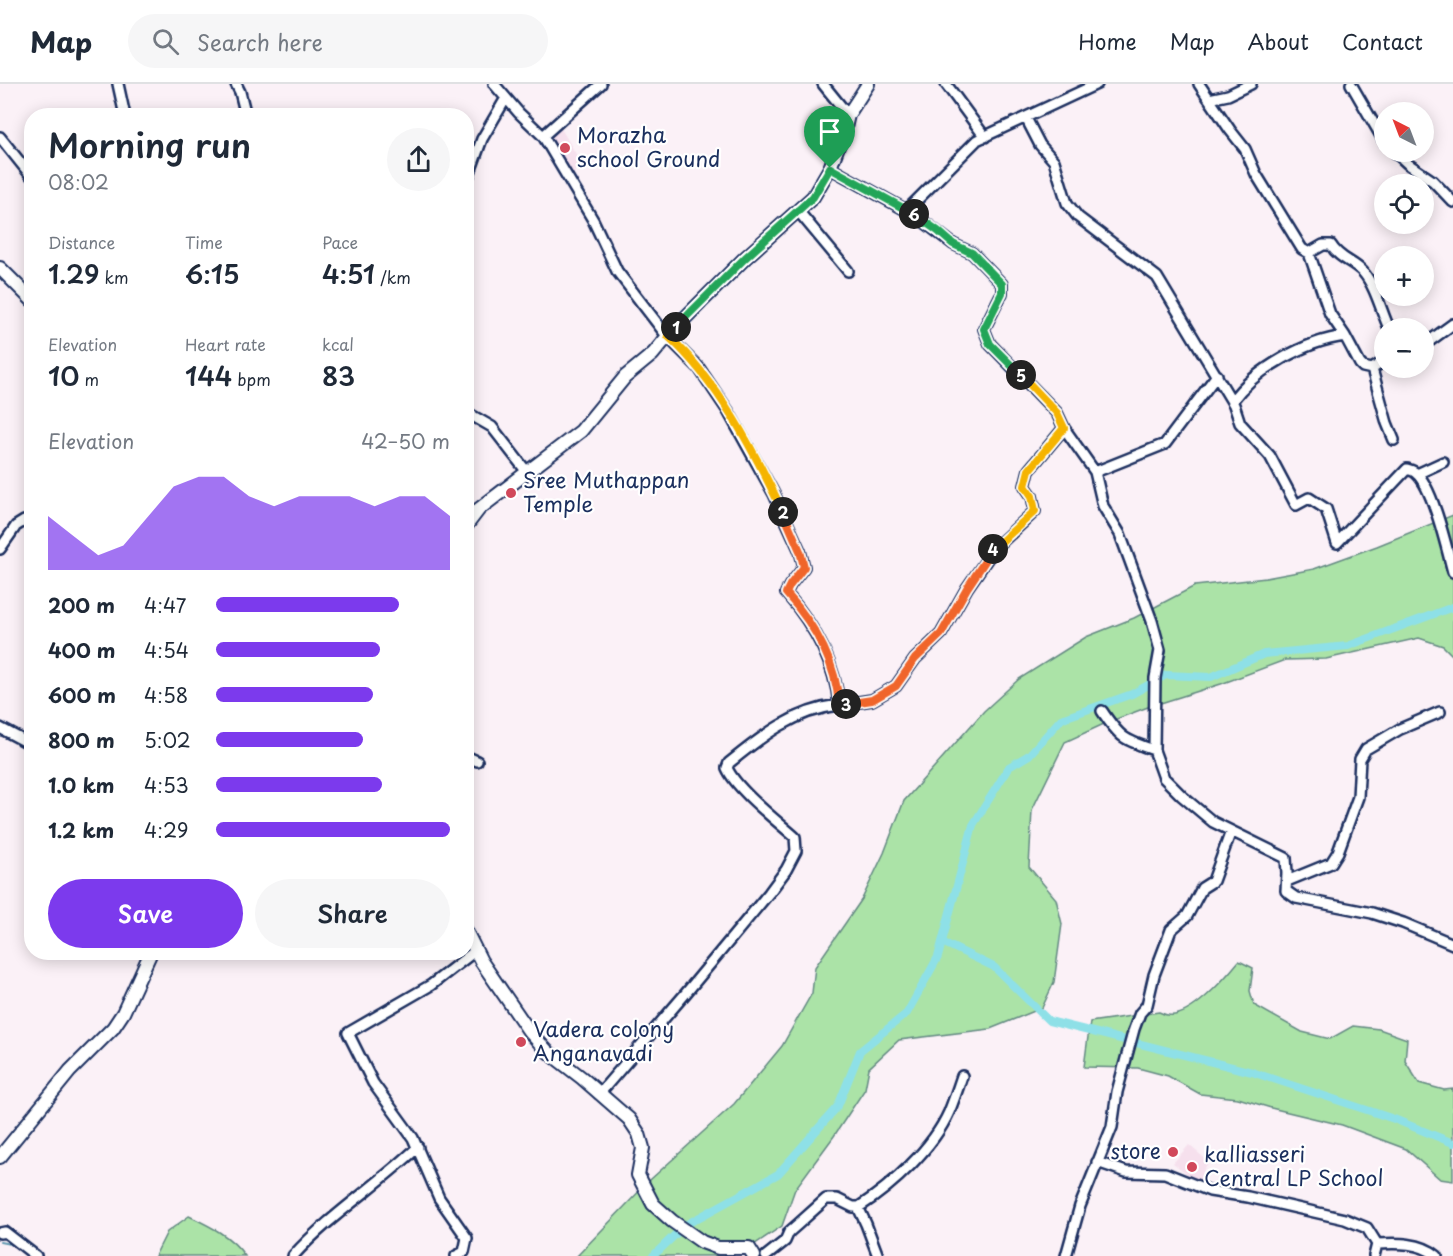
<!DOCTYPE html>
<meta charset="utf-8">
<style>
:root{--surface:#fff;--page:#f6f6f7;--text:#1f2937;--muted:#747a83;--line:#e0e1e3;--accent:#7c3aed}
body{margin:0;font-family:"Playpen Sans",sans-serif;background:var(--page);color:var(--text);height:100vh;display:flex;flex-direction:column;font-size:22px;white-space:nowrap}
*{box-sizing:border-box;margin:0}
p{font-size:20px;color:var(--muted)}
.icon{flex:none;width:33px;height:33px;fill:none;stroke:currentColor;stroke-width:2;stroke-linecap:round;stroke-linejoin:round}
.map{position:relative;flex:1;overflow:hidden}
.panel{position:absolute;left:24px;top:24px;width:450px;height:852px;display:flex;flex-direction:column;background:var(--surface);border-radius:24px;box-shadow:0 3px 15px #0003}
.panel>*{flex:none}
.needle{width:39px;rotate:318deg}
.fabs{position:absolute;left:1374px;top:18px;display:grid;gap:12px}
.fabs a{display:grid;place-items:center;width:60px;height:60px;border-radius:50%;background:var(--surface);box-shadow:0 3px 15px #0003;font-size:30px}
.pin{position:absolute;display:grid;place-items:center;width:51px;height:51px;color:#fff;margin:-62px -26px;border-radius:50% 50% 50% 0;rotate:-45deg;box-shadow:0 0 6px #0007}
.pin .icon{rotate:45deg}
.km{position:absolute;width:30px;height:30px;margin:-15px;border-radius:50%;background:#222;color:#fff;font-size:16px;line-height:30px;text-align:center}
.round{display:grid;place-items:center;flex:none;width:63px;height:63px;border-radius:32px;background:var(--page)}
.head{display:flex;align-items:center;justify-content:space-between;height:102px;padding:0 24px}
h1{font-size:33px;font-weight:600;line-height:45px}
.metrics{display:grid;grid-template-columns:repeat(3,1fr);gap:9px;height:102px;padding:6px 24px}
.metrics div{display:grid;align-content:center}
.metrics b{font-size:26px;font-weight:600}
.metrics small{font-size:16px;font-weight:400}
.metrics p{font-size:16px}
.chart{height:168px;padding:12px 24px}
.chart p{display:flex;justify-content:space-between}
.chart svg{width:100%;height:108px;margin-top:6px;fill:var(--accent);opacity:.7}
.cta{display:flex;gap:12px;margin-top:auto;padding:12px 24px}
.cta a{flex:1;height:69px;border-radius:36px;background:var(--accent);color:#fff;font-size:24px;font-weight:600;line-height:69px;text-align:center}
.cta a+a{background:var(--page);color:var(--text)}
ul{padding:0 24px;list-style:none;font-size:20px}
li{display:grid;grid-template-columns:96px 72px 1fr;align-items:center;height:45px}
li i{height:15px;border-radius:8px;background:var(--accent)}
header{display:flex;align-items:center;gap:36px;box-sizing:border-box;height:84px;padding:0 30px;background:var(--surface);border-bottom:2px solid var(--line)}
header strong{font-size:28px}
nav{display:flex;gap:33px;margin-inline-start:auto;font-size:21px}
.search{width:420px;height:54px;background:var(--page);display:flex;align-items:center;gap:15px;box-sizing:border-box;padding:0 21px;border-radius:33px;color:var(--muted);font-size:22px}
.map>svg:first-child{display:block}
</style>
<header>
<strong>Map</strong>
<div class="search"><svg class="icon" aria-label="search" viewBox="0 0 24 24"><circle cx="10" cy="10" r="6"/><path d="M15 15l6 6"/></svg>Search here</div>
<nav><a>Home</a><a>Map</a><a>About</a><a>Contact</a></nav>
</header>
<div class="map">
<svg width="1453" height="1172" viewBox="0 0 1453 1172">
<rect width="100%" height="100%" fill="#fbf1f7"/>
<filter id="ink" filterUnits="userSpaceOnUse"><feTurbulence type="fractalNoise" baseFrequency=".0167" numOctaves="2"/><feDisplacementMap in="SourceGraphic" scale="12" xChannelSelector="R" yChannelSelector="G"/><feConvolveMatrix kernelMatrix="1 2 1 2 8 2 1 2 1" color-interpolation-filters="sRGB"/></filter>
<g filter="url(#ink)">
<path fill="#f6e0ed" d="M559,41L580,77L573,91L550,51Z
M1189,1061L1209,1078L1203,1087L1205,1091L1199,1099L1173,1079Z"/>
<path fill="#abe3a7" stroke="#638982" stroke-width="1.5" d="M1453,431V572L1443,562L1419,554L1326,575L1285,576L1221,600L1148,623L1106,639L1065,658L1032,726L1029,783L1056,815L1062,840L1054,898L1042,924L990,945L899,956L869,984L865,1005L834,1052L795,1105L782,1142L749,1164L732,1172H577L651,1095L734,1020L782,962L812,909L815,883L862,815L884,769L904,717L984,627L1019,595L1086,553L1134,534L1195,502L1266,494L1314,485L1377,462Z
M1239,877L1253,884L1250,907L1254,921L1302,948L1330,955L1353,942L1379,945L1407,955L1405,977L1419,999L1444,1006L1453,1005V1097L1440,1095L1406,1065L1342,1041L1271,1024L1238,1014L1200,1010L1168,992L1138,984L1084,983L1090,938L1159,928C1162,929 1165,931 1168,931C1190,935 1226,893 1239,877Z
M189,1132C210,1142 231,1152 245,1172H155L167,1148Z"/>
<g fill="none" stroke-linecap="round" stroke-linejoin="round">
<path stroke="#6099b0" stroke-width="2" d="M0,1158L15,1161"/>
<path stroke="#8ee0e7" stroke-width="8" d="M942,858L994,883L1049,937L1252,988L1394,1035L1453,1059
M687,1140L778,1090L838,1022L860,967L907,929L938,873L973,741L1009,683L1029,671L1061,635L1132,610L1166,591L1211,593L1264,570L1348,562L1453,523
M653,1172L677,1149"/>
<defs>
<path id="street" d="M118,0L125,32
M236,0L240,8L246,32
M494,0L519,29L543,52L593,136L617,187L667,252L699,284L728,327L774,410L800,467L804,483L790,501L786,509C814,541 835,578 839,621C795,626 762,652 729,679L727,684C736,705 777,737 795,753L796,767L786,786L769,809L686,909L599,1010
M823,0L848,31
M946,0L985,53
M1199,0L1230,46L1245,65L1256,90L1302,165L1309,169L1323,161H1331C1339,175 1353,177 1363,188C1376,203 1381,227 1389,244
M1351,0L1384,57
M1209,15L1228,11L1251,0
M1026,34L1040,61L1054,77L1067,119L1078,133L1157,193L1234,321L1240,339L1270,372L1296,421L1309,414L1326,425L1337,459L1407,385C1410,386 1414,387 1416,389C1433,403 1447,466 1453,488
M543,52L601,0
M0,53L32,93
M1395,68L1408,80L1433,97L1453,118
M830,84L915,131L953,160L972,169L1002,200V209L984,245L990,260L1057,329L1064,344L1029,386L1025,402L1032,412L1035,427L994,465L967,504L941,550L915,575L896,602L872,616L839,621
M466,99L482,55L506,14
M906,127L977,56L1097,0
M799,128L848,187
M1309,169L1330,230L1345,252
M1424,261L1453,240
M1384,277L1372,285L1387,339L1394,356
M1232,317C1255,285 1306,257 1345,252L1360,280L1363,283L1372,285
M466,328L492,343L527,388
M1064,344L1095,388L1103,422L1120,450L1152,537L1160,566L1155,594L1154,666L1164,694L1182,712L1213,738L1286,774L1287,789L1286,807L1296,814L1372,829L1403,839L1453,860
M1095,388L1165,360L1217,291
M1417,390L1443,378
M0,465L16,442L24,437L32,440
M1102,627C1120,654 1124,656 1154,666
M0,644L32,661
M466,672L477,677
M1287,797L1331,779L1338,768L1358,713L1360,675L1366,665L1400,645L1440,628
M1097,1078L1126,1088L1165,1089L1210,1107L1248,1113L1345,1135L1367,1144L1377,1160C1397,1159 1421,1158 1437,1172
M858,1123L866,1140L878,1172
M0,1149L5,1148L36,1172
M293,1172C330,1131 378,1101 418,1063
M456,1172L464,1168L467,1154L439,1114L413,1054L373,999L348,949L431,901L475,867
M766,1172L785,1157L789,1148L797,1141L826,1115H837L853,1123H859C893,1101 933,1064 949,1028C954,1016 958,1004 962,992
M1066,1172L1080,1122L1112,1043L1117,1008L1134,945L1140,929L1147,921L1154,891L1171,846L1187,832L1202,804L1213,797L1231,747
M1374,1172L1377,1160"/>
<path id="secondary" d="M0,184L32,216
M466,442L479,425L581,347L625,293L653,270L673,246L745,174L813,113L830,84L845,44L848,31L868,0
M466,847L481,877L529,947L547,967L582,994L629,1035L639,1050L643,1064L638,1091L653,1120L672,1137L702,1158L718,1164H749L754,1172
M0,1073L70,987L113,944L123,929L151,868"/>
</defs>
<use href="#street" stroke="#1b2f5e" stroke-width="14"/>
<use href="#secondary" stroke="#1b2f5e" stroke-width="16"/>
<use href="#street" stroke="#fff" stroke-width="9"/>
<use href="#secondary" stroke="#fff" stroke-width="12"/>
</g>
</g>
<g fill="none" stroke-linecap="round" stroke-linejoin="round" filter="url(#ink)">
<defs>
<path id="split-1" d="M676,243L745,174L813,113L830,84"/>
<path id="split-2" d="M676,243L668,252C718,297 754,367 783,428"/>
<path id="split-3" d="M783,428L800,467L804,483L790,501L786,509C814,540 836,578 839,621L846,620"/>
<path id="split-4" d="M846,620L872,616L896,602L915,575L941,550L967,504L993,465"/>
<path id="split-5" d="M993,465L1035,427L1032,412L1025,402L1029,386L1064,344L1057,329L1021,291"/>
<path id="split-6" d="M914,130L938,147L953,160L972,169L1002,200V209L984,245L990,260L1021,291"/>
<path id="split-7" d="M830,84L914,130"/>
</defs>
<use href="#split-1" stroke="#fff" stroke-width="12"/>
<use href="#split-2" stroke="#fff" stroke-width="12"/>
<use href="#split-3" stroke="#fff" stroke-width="12"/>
<use href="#split-4" stroke="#fff" stroke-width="12"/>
<use href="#split-5" stroke="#fff" stroke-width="12"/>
<use href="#split-6" stroke="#fff" stroke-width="12"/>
<use href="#split-7" stroke="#fff" stroke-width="12"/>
<use href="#split-1" stroke="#22a559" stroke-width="8"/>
<use href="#split-2" stroke="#f5b400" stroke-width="8"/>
<use href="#split-3" stroke="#f0652b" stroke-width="8"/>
<use href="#split-4" stroke="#f0652b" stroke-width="8"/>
<use href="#split-5" stroke="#f5b400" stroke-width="8"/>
<use href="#split-6" stroke="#22a559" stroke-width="8"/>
<use href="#split-7" stroke="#22a559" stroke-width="8"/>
</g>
<g fill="#d1495b" stroke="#fff" stroke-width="2">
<circle cx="565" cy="64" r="6"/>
<circle cx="511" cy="409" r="6"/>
<circle cx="521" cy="958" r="6"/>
<circle cx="1173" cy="1068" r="6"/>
<circle cx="1192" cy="1083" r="6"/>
</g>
<g text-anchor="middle" stroke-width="4.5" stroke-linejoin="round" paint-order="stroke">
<g font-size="21" fill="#1b2f5e" stroke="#fff" text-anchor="start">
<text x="577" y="59">Morazha<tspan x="577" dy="24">school Ground</tspan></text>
<text x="523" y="404">Sree Muthappan<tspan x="523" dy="24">Temple</tspan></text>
<text x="533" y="953">Vadera colony<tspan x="533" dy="24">Anganavadi</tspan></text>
<text x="1161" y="1075" text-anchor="end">store</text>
<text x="1204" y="1078">kalliasseri<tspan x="1204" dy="24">Central LP School</tspan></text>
</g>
</g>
</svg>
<div class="fabs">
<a><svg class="needle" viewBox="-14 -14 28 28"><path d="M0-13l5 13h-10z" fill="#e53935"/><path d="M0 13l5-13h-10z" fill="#747a83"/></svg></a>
<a><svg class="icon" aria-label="locate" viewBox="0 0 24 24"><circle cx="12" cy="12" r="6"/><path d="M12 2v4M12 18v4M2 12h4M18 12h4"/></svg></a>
<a>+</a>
<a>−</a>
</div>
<div class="pin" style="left:830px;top:84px;background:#1e9e55"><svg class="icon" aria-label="arrive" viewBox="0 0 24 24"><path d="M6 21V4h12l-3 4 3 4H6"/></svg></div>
<b class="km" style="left:676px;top:243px">1</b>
<b class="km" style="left:783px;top:428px">2</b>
<b class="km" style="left:846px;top:620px">3</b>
<b class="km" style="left:993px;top:465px">4</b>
<b class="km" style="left:1021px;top:291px">5</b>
<b class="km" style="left:914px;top:130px">6</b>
<section class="panel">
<div class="head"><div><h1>Morning run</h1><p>08:02</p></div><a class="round"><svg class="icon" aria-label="share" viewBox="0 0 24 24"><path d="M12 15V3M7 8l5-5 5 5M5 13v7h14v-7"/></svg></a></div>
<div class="metrics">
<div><p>Distance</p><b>1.29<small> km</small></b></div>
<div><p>Time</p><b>6:15</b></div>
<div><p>Pace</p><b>4:51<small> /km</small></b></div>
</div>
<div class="metrics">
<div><p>Elevation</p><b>10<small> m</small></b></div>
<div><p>Heart rate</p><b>144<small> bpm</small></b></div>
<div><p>kcal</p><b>83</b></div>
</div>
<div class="chart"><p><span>Elevation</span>42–50 m</p>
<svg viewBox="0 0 160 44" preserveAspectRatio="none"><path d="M0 44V22L10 30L20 38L30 34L40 22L50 10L60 6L70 6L80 14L90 18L100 14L110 14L120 14L130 18L140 14L150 14L160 22V44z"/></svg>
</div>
<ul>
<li><b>200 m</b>4:47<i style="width:78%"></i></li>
<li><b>400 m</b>4:54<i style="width:70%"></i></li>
<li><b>600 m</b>4:58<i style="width:67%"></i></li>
<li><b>800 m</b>5:02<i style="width:63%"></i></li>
<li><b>1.0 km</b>4:53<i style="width:71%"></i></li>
<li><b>1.2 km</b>4:29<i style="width:100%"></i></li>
</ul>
<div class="cta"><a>Save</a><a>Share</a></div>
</section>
</div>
